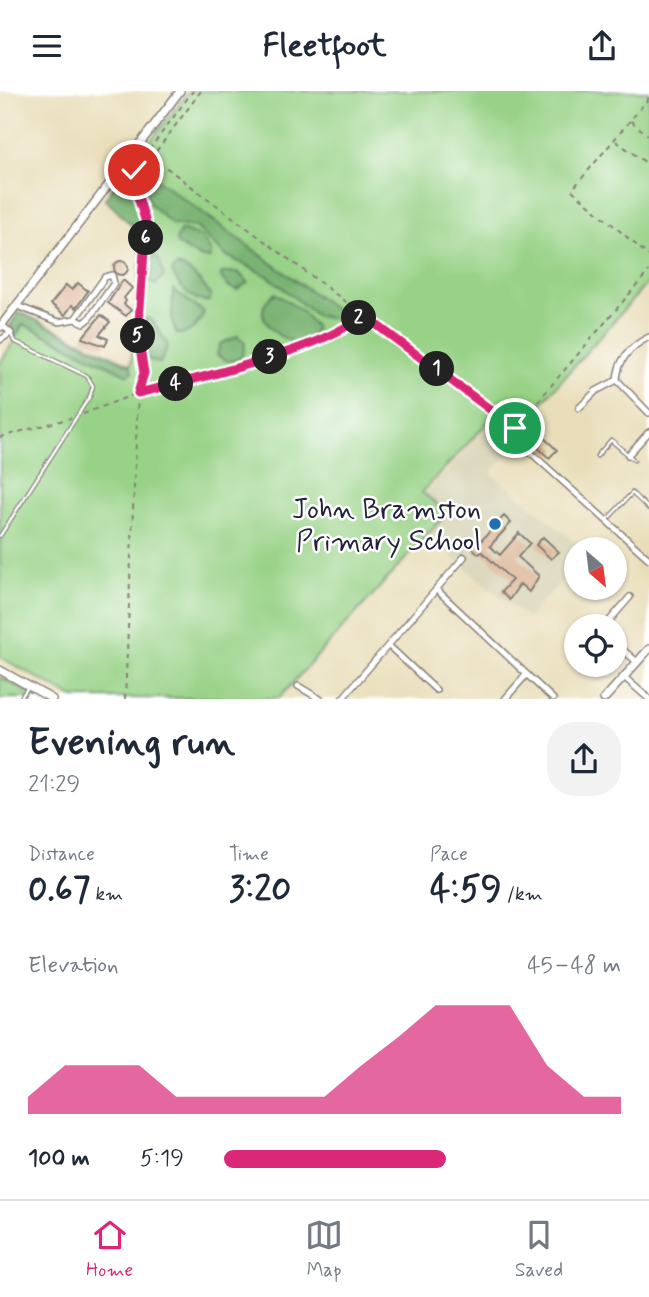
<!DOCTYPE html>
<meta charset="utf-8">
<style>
:root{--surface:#fff;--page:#f2f2f3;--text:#1f2937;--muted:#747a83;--line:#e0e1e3;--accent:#db2777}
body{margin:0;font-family:Mynerve,sans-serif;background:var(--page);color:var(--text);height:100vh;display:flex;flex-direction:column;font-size:26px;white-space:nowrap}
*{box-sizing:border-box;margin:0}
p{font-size:23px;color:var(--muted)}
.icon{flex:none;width:38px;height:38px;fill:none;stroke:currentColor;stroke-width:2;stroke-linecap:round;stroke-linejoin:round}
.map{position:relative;height:608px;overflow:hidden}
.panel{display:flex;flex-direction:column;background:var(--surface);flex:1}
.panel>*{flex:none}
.needle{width:46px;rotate:152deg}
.fabs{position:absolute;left:564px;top:446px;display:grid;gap:14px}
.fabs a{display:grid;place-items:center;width:63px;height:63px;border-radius:50%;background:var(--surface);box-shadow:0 2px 5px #0004;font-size:35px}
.pin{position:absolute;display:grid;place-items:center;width:60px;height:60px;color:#fff;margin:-30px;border:4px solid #fff;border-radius:50%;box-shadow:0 2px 7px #0007}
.km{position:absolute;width:35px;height:35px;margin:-18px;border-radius:50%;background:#222;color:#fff;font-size:19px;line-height:35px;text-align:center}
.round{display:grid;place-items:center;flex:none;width:74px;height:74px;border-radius:28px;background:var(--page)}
.summary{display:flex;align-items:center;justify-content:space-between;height:119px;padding:0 28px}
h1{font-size:38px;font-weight:700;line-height:52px}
.metrics{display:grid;grid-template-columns:repeat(3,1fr);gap:10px;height:119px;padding:7px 28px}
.metrics div{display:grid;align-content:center}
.metrics b{font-size:35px;font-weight:700}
.metrics small{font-size:19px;font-weight:400}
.metrics p{font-size:19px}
.chart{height:196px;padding:14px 28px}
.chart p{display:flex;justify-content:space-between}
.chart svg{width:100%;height:126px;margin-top:7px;fill:var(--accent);opacity:.7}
ul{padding:0 28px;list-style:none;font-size:23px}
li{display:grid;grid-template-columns:112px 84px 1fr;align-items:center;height:52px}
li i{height:18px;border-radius:9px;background:var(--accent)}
header{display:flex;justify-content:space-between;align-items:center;height:91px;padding:0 28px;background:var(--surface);font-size:32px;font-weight:700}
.tabs{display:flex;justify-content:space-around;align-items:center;height:98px;border-top:2px solid var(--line);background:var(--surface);font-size:19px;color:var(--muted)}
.tabs a{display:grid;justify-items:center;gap:4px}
.tabs .active{color:var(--accent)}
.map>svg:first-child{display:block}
</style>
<header><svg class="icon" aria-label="menu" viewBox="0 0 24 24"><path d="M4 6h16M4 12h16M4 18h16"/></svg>Fleetfoot<svg class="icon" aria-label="share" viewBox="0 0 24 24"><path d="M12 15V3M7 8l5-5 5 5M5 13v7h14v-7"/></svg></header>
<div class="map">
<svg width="649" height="608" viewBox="0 0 649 608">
<rect width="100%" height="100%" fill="#fff"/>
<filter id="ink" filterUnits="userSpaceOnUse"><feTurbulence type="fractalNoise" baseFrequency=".0143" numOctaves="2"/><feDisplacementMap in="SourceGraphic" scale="14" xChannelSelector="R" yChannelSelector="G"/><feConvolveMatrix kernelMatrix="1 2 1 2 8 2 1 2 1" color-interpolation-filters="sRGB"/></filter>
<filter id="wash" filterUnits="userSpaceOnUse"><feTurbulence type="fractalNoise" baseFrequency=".00686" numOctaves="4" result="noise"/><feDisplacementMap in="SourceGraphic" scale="28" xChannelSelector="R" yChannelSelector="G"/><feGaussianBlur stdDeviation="1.57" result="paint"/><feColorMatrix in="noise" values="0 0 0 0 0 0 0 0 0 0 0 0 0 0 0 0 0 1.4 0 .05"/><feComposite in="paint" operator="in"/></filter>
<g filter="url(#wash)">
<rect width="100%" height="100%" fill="#e9deb9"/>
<path fill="#d6d1b2" d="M499,324L523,346L491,382L584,458H576V474L527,527L459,472L430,443L447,422L425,403Z"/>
<path fill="#98d286" stroke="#5d7a60" stroke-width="2" d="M189,0H649V190L515,342L490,329L422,401L447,422L279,607H74L0,566V272L14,250L10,235L19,221L131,274L142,144L105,108Z
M0,586L39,607H0Z"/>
<path fill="#7ab473" stroke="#4e6b57" stroke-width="2" d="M133,71C130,97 142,119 142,144L105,108Z
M140,76L351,230L317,225L268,185L225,164L196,136L172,133L150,113L138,85Z
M181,139L201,146L211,160V167H202L178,154L176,148Z
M155,165L159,169L164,185L155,194L147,189L149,171Z
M177,175C191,177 203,193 211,205L209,210C193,212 178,195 172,180Z
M238,181L248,191L237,199L228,195L220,185L222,182Z
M173,199L204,221C200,233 190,244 177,243L172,231Z
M275,202L302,220L316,237L310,247L296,252C272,244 248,222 275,202Z
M19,221L131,275L132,281L128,284L23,233L15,247L10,235Z
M146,227L153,230L168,254L160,272L149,269C139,257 138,241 146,227Z
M238,245L245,252C244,271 231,275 217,264L220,253Z"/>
<g id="blocks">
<path fill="#dbb08e" d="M114 177a7 7 0 1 1 14 0a7 7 0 1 1-14 0Z
M123,189L132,197L124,207L126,210L124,213L131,219L126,225L108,212Z
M78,192L88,200L76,217L72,214L65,224L51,213L66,194L72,199Z
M101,224L110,231L99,244L108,248L105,255L82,247Z
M541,344L557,359L549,367L533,352Z
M504,425L511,432L490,455L500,464L519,442L530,452L518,466L539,485L529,501L520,493L509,509L501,501L512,489L482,461L479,463L469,454L477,445L482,449Z
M543,446L559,461L551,468L536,454Z"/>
</g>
</g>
<g filter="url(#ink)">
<use href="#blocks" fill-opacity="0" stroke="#86807a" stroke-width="2"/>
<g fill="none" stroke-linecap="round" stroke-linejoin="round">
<defs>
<path id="service" d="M491,343L504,340L518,352
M597,365L611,349L634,369
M606,430L632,402L649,418
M0,445L90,305L93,295L87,285L14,250L11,243
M20,608L28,596"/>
<path id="minor" d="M17,215L59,231L75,228L105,186L112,184L114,192L88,229L84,232L75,228
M649,246C631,255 618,268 617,289L649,322
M0,249L11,242L2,234
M579,317L596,300L617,289
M519,351L649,468
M628,364L649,341
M437,499L553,608
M604,536L630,506
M614,551L637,571
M389,555L436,599
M573,566L576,563
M624,586L649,608
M298,595L320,608
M342,608L464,466
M505,608L526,584"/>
<path id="tertiary" d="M0,236L180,0
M0,579L52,608
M604,608L649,558"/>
</defs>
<use href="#service" stroke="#86807a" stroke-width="5"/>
<use href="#minor" stroke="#86807a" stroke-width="8"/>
<use href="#tertiary" stroke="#86807a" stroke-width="10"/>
<path stroke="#86807a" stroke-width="2" stroke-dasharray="5 5" stroke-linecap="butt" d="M201,0L152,66L515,337L649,180
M649,7L572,99L649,165
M631,30L649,45
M616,50L649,74
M139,70L151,66
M83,323L138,302L144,282L138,245L146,132L136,99L134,79L193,0
M0,346L71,327
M125,608L138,302L295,259L355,232L362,224"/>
<use href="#service" stroke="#fff" stroke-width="2.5"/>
<use href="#minor" stroke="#fff" stroke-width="5"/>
<use href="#tertiary" stroke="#fff" stroke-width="7"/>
</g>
</g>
<g fill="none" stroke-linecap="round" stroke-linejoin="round" filter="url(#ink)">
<defs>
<path id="route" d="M134,79L136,99L146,132L138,245L144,282L138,302C185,291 335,256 362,223L515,337"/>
</defs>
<use href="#route" stroke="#fff" stroke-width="14"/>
<use href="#route" stroke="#db2777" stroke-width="9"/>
</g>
<circle fill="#1f6fb2" stroke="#fff" stroke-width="2.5" cx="495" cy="433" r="7"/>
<g text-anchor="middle" stroke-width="5" stroke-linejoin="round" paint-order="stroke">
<g font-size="28" fill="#22223b" stroke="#fff" text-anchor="end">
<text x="481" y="427">John Bramston<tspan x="481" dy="32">Primary School</tspan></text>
</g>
</g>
</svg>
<div class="fabs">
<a><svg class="needle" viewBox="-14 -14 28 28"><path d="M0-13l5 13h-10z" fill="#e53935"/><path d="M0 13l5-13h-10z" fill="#747a83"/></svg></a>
<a><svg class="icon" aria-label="locate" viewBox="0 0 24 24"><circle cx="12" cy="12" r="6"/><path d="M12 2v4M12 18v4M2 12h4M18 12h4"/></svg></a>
</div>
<div class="pin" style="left:515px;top:337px;background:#1e9e55"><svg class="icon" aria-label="arrive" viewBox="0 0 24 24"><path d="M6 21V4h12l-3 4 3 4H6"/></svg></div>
<div class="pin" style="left:134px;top:79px;background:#d93025"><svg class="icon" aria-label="check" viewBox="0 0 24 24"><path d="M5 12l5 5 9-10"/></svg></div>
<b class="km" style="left:437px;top:278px">1</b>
<b class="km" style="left:359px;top:227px">2</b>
<b class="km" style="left:270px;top:266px">3</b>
<b class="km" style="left:176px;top:293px">4</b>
<b class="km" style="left:138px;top:245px">5</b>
<b class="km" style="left:146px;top:147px">6</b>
</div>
<section class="panel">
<div class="summary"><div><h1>Evening run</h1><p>21:29</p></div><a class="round"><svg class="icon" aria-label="share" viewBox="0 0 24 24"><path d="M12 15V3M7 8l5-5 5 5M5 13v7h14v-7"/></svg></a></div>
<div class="metrics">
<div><p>Distance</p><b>0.67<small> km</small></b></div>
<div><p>Time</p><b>3:20</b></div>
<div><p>Pace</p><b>4:59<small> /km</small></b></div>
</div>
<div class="chart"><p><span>Elevation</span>45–48 m</p>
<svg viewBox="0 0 160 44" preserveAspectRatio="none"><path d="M0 44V38L10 27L20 27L30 27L40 38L50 38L60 38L70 38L80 38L90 27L100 17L110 6L120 6L130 6L140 27L150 38L160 38V44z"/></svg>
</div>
<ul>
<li><b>100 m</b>5:19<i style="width:56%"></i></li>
</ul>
</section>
<nav class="tabs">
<a class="active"><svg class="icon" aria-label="home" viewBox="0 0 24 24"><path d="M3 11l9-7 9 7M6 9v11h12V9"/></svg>Home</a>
<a><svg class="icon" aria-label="map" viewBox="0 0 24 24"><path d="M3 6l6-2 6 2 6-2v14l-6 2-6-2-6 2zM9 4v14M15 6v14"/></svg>Map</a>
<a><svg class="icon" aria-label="saved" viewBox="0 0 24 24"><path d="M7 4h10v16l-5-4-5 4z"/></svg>Saved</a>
</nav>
